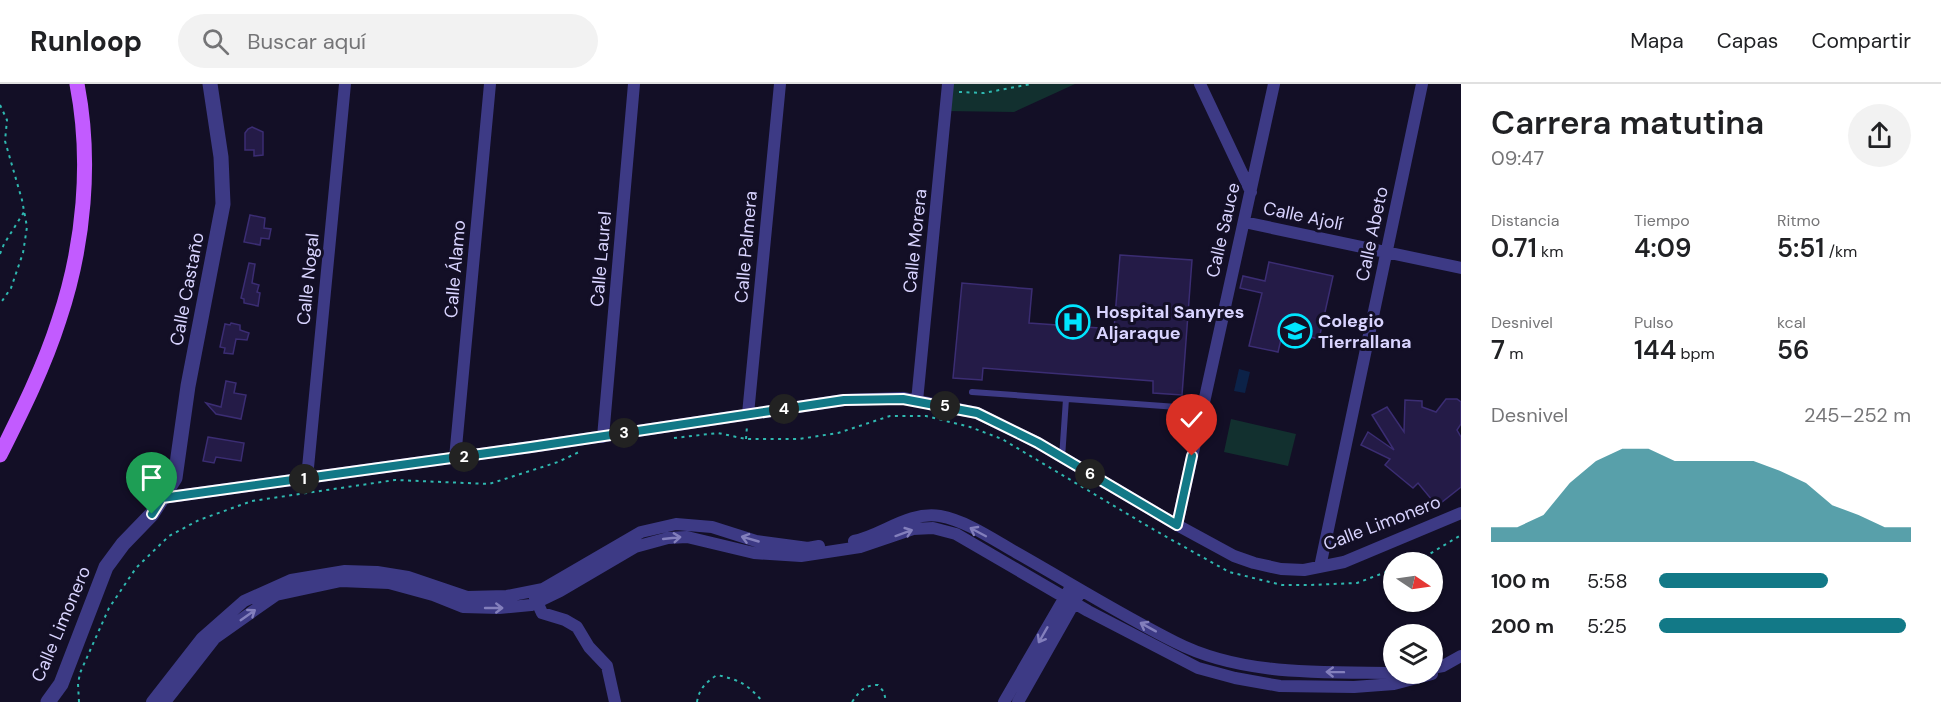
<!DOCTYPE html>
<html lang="es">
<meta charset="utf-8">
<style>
:root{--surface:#fff;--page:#f2f2f2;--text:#202124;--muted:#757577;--line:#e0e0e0;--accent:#127987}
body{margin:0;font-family:"DM Sans",sans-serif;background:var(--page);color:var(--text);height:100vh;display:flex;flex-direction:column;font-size:22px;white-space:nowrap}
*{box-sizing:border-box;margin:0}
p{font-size:20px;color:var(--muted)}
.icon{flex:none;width:33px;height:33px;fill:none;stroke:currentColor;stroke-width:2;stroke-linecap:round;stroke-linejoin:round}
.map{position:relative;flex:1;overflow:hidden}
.drawer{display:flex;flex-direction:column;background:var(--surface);width:480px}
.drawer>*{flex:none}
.needle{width:39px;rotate:103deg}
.fabs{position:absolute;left:1383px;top:468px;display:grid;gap:12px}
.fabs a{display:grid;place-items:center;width:60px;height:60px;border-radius:50%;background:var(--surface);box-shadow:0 2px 4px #0004;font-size:30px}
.pin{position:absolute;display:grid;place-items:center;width:51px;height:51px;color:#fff;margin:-62px -26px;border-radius:50% 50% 50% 0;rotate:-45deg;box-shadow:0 0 6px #0007}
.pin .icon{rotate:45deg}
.km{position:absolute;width:30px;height:30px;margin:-15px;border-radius:50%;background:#222;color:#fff;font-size:16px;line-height:30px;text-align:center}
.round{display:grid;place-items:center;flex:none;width:63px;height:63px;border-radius:32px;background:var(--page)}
.summary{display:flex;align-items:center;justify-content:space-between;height:102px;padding:0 30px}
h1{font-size:33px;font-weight:600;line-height:45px}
.metrics{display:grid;grid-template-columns:repeat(3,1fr);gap:9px;height:102px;padding:6px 30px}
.metrics div{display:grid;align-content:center}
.metrics b{font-size:26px;font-weight:600}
.metrics small{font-size:16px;font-weight:400}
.metrics p{font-size:16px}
.chart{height:168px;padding:12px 30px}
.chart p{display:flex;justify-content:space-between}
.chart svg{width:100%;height:108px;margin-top:6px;fill:var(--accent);opacity:.7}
ul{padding:0 30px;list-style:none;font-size:20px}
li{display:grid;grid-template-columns:96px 72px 1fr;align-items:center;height:45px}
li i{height:15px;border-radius:8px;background:var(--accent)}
header{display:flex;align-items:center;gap:36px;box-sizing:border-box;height:84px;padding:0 30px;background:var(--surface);border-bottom:2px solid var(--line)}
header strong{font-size:28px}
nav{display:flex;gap:33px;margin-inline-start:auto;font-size:21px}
.search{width:420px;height:54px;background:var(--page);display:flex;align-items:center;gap:15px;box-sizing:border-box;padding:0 21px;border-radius:33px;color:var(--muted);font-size:22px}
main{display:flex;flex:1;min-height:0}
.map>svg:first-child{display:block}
</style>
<header>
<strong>Runloop</strong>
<div class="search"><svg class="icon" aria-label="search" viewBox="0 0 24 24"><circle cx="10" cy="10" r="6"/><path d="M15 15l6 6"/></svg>Buscar aquí</div>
<nav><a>Mapa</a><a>Capas</a><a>Compartir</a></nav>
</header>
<main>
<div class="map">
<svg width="1461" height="618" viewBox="0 0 1461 618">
<rect width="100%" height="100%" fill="#130f26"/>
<path fill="#12302f" d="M948,0H1075L1014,28L945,27Z
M1231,335L1296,350L1288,382L1224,368Z"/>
<path fill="#0c2248" d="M1239,285L1250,288L1245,309L1234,307Z"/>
<path fill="#241b47" stroke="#3b2d73" stroke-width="1.5" d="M252,43L263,48V71L254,72V66H245V49L248,45Z
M250,131L265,134L264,144L271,145L269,155L261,154L260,161L244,158Z
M1120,171L1192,176L1182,311L1153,309V297L983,284L982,296L953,294L962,199L1032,205L1029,239L1114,245Z
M1269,178L1333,192L1319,255L1283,247L1278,268L1249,262L1262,209L1240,204L1243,192L1265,197Z
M249,179L255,180L252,199L259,201L257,208L260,209L258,222L244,219V215L241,214Z
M231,239L240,241V246L249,249L247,256L236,255L233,270L224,269L225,264L220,263L225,240L230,241Z
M226,297L236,299L234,309L246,311L241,335L216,330L206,319L221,323Z
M1446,315H1457L1461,318V340L1457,346L1461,353V403L1437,422L1418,399L1413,404L1385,381L1390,375L1361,361L1368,348L1394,366L1372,331L1387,323L1404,348L1405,316L1422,317V323L1436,328Z
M208,353L244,359L241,377L216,373L214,379L203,377Z"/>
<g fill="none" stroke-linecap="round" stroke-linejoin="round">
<path stroke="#2fb8b0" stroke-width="2" stroke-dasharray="3 4.5" stroke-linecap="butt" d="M959,8L984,9L1031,0
M0,21L7,36L5,57L22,116L27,143L23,169L11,204L0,220
M0,170L4,160L24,128
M674,354L718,349L746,355H799L838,349L890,332H926L970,343L1002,355L1156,447L1229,488L1282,501H1310L1357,499L1394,485
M746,355L747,342
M1410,478L1423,474L1461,451
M79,618L78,600L80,589L109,524L136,484L169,452L199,436L252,417L395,396L489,400L558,378L579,368
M697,618C699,605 706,598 717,591C740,596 747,600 763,618
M852,618C860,607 864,601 878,601L884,608L886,618"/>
<path stroke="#3d3a85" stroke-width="6" d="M972,308L1177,323
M1062,374L1066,315"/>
<path stroke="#3d3a85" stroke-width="12" d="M1200,0L1251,108
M1244,138L1461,184
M917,317L948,0
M748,330L780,0
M603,353L634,0
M455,374L490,0
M307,394L345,0
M162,414L531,363L844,316L903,314L977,329L1038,359L1177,441L1234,472L1254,479L1281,485L1304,486L1344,478L1461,429
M1177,441L1274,0
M854,457C883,451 908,427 940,432C967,437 994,456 1017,469C1070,499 1121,531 1175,558C1241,592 1322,588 1394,589
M1320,483L1422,0
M534,511L542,529L565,536L577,543L589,563L607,582L615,618
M1432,584L1443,582L1461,572
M152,618L202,554L244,517L291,496L345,487L377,488L408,493L467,513L507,512L543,505L641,448L676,440L712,443L756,457L808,464L819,462
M165,618L215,554L276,511L341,497L389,499L433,511L463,523L499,524L531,521L560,507L635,463L668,454L687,453L754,469L801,472L860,463L913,445L933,444L956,450L1088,527L1198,584L1235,594L1280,602L1354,603L1394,600L1432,590
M1004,618L1069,506
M1018,618L1078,512"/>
<path stroke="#3d3a85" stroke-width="15" d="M48,618L61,600L106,483L123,460L152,430L175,394L188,302L223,120L221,73L210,0"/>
<path stroke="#c25bff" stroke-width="15" d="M0,371C22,327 44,283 59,236C84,162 92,77 77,0"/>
</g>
<defs><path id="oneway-shaft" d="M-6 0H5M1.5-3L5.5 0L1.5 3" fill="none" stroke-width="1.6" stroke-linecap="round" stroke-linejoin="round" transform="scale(1.5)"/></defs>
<g stroke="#837fbc">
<use href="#oneway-shaft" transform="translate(978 448) rotate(-152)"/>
<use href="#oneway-shaft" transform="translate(904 449) rotate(-20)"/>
<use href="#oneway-shaft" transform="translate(672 454) rotate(-6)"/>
<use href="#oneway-shaft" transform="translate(750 455) rotate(-164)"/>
<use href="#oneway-shaft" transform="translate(494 524)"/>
<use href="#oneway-shaft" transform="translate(248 531) rotate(-35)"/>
<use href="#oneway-shaft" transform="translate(1148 543) rotate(-151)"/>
<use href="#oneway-shaft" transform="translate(1043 551) rotate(120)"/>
<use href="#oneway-shaft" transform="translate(1335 588) rotate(-179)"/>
</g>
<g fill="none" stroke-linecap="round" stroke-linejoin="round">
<defs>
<path id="route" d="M152,430L162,414L531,363L844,316L903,315L977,329L1038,359L1177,441L1192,372"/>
</defs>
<use href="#route" stroke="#fff" stroke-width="12"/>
<use href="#route" stroke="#127987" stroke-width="8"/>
</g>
<defs>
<symbol id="hospital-ring" viewBox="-11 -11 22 22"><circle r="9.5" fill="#130f26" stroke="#00e5ff" stroke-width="1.5"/><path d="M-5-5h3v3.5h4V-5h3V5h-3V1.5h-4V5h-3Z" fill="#00e5ff"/></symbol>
<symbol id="school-ring" viewBox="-11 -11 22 22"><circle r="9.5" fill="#130f26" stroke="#00e5ff" stroke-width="1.5"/><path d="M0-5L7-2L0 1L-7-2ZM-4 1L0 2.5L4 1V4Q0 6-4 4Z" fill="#00e5ff"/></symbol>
</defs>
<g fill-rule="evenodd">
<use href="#hospital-ring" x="1054" y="219" width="38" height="38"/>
<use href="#school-ring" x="1276" y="228" width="38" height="38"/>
</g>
<g text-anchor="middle" stroke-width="6" stroke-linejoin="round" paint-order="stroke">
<g font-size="18" fill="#d9d4ff" stroke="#130f26">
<text transform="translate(1303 132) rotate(12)" y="6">Calle Ajolí</text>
<text transform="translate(1223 146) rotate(-77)" y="6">Calle Sauce</text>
<text transform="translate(1372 150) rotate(-78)" y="6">Calle Abeto</text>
<text transform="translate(915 157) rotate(-84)" y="6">Calle Morera</text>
<text transform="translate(746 163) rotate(-85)" y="6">Calle Palmera</text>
<text transform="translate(601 175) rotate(-85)" y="6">Calle Laurel</text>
<text transform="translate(455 185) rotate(-85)" y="6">Calle Álamo</text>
<text transform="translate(308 195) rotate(-84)" y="6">Calle Nogal</text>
<text transform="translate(187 205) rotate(-79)" y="6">Calle Castaño</text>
<text transform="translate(1382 439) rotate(-21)" y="6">Calle Limonero</text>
<text transform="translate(61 540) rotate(-67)" y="6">Calle Limonero</text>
</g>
<g font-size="18" font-weight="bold" fill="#d9d4ff" stroke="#130f26" text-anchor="start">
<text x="1096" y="234">Hospital Sanyres<tspan x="1096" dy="21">Aljaraque</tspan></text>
<text x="1318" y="243">Colegio<tspan x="1318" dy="21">Tierrallana</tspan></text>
</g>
</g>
</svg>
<div class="fabs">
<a><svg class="needle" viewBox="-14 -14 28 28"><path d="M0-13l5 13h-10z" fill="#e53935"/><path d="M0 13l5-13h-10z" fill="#757577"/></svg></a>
<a><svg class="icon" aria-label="layers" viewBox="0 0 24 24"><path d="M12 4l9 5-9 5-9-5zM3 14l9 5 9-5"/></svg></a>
</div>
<div class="pin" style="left:152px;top:430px;background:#1e9e55"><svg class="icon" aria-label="arrive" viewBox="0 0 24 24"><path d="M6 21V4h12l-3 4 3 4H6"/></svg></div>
<div class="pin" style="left:1192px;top:372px;background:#d93025"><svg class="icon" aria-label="check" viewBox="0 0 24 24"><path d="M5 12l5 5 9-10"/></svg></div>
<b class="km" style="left:304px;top:395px">1</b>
<b class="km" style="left:464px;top:373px">2</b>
<b class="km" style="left:624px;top:349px">3</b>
<b class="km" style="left:784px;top:325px">4</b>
<b class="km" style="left:945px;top:322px">5</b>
<b class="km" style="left:1090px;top:390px">6</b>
</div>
<section class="drawer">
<div class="summary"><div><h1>Carrera matutina</h1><p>09:47</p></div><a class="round"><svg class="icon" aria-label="share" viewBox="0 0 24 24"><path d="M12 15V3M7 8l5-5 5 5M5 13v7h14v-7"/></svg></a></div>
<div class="metrics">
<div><p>Distancia</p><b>0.71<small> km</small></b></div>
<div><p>Tiempo</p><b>4:09</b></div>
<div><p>Ritmo</p><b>5:51<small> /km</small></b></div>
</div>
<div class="metrics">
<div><p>Desnivel</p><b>7<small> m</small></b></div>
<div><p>Pulso</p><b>144<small> bpm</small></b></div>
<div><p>kcal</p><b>56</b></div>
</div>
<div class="chart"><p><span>Desnivel</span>245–252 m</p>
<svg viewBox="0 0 160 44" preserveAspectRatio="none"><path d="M0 44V38L10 38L20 33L30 20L40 11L50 6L60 6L70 11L80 11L90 11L100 11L110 15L120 20L130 29L140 33L150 38L160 38V44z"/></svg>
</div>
<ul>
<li><b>100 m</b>5:58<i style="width:67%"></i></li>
<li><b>200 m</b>5:25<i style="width:98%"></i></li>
</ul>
</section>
</main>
